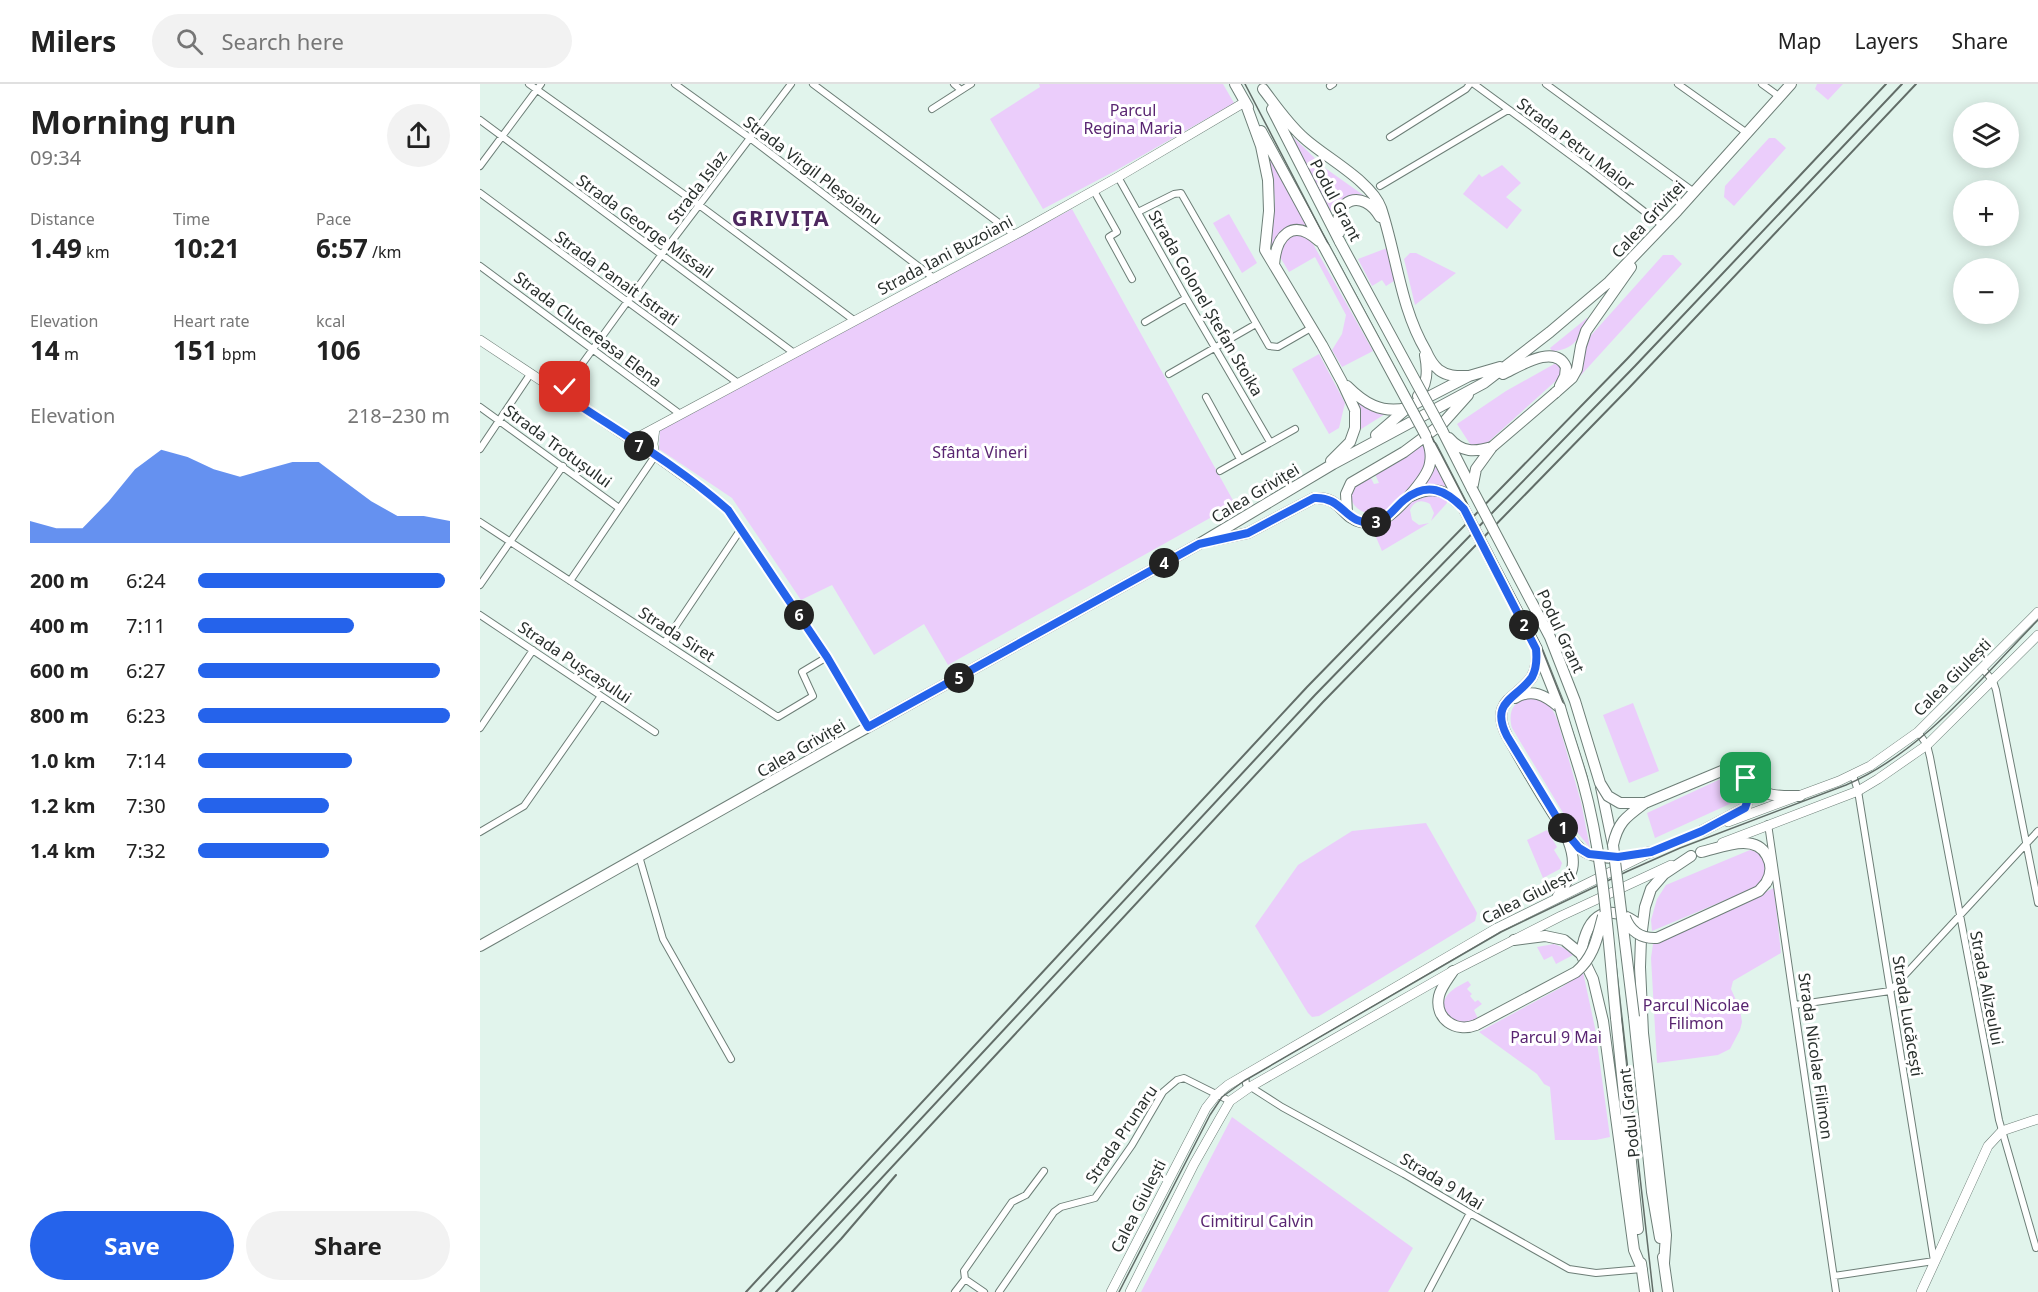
<!DOCTYPE html>
<meta charset="utf-8">
<style>
:root{--surface:#fff;--page:#f2f2f2;--text:#222;--muted:#767676;--line:#e0e0e0;--accent:#2563eb}
body{margin:0;font-family:"Noto Sans",sans-serif;background:var(--page);color:var(--text);height:100vh;display:flex;flex-direction:column;font-size:22px;white-space:nowrap}
*{box-sizing:border-box;margin:0}
p{font-size:20px;color:var(--muted)}
.icon{flex:none;width:33px;height:33px;fill:none;stroke:currentColor;stroke-width:2;stroke-linecap:round;stroke-linejoin:round}
.map{position:relative;flex:1;overflow:hidden}
.panel{display:flex;flex-direction:column;background:var(--surface);width:480px}
.panel>*{flex:none}
.buttons{position:absolute;left:1473px;top:18px;display:grid;gap:12px}
.buttons a{display:grid;place-items:center;width:66px;height:66px;border-radius:50%;background:var(--surface);box-shadow:0 3px 15px #0003;font-size:30px}
.pin{position:absolute;display:grid;place-items:center;width:51px;height:51px;color:#fff;margin:-26px;border-radius:12px;box-shadow:0 3px 9px #0006}
.km{position:absolute;width:30px;height:30px;margin:-15px;border-radius:50%;background:#222;color:#fff;font-size:16px;line-height:30px;text-align:center}
.round{display:grid;place-items:center;flex:none;width:63px;height:63px;border-radius:32px;background:var(--page)}
.overview{display:flex;align-items:center;justify-content:space-between;height:102px;padding:0 30px}
h1{font-size:33px;font-weight:700;line-height:45px}
.figures{display:grid;grid-template-columns:repeat(3,1fr);gap:9px;height:102px;padding:6px 30px}
.figures div{display:grid;align-content:center}
.figures b{font-size:26px;font-weight:700}
.figures small{font-size:16px;font-weight:400}
.figures p{font-size:16px}
.chart{height:168px;padding:12px 30px}
.chart p{display:flex;justify-content:space-between}
.chart svg{width:100%;height:108px;margin-top:6px;fill:var(--accent);opacity:.7}
.primary-button{display:flex;gap:12px;margin-top:auto;padding:12px 30px}
.primary-button a{flex:1;height:69px;border-radius:36px;background:var(--accent);color:#fff;font-size:24px;font-weight:700;line-height:69px;text-align:center}
.primary-button a+a{background:var(--page);color:var(--text)}
ul{padding:0 30px;list-style:none;font-size:20px}
li{display:grid;grid-template-columns:96px 72px 1fr;align-items:center;height:45px}
li i{height:15px;border-radius:8px;background:var(--accent)}
header{display:flex;align-items:center;gap:36px;box-sizing:border-box;height:84px;padding:0 30px;background:var(--surface);border-bottom:2px solid var(--line)}
header strong{font-size:28px}
nav{display:flex;gap:33px;margin-inline-start:auto;font-size:21px}
.search{width:420px;height:54px;background:var(--page);display:flex;align-items:center;gap:15px;box-sizing:border-box;padding:0 21px;border-radius:33px;color:var(--muted);font-size:22px}
main{display:flex;flex:1;min-height:0}
.map>svg:first-child{display:block}
</style>
<header>
<strong>Milers</strong>
<div class="search"><svg class="icon" aria-label="search" viewBox="0 0 24 24"><circle cx="10" cy="10" r="6"/><path d="M15 15l6 6"/></svg>Search here</div>
<nav><a>Map</a><a>Layers</a><a>Share</a></nav>
</header>
<main>
<section class="panel">
<div class="overview"><div><h1>Morning run</h1><p>09:34</p></div><a class="round"><svg class="icon" aria-label="share" viewBox="0 0 24 24"><path d="M12 15V3M7 8l5-5 5 5M5 13v7h14v-7"/></svg></a></div>
<div class="figures">
<div><p>Distance</p><b>1.49<small> km</small></b></div>
<div><p>Time</p><b>10:21</b></div>
<div><p>Pace</p><b>6:57<small> /km</small></b></div>
</div>
<div class="figures">
<div><p>Elevation</p><b>14<small> m</small></b></div>
<div><p>Heart rate</p><b>151<small> bpm</small></b></div>
<div><p>kcal</p><b>106</b></div>
</div>
<div class="chart"><p><span>Elevation</span>218–230 m</p>
<svg viewBox="0 0 160 44" preserveAspectRatio="none"><path d="M0 44V35L10 38L20 38L30 27L40 14L50 6L60 9L70 14L80 17L90 14L100 11L110 11L120 19L130 27L140 33L150 33L160 35V44z"/></svg>
</div>
<ul>
<li><b>200 m</b>6:24<i style="width:98%"></i></li>
<li><b>400 m</b>7:11<i style="width:62%"></i></li>
<li><b>600 m</b>6:27<i style="width:96%"></i></li>
<li><b>800 m</b>6:23<i style="width:100%"></i></li>
<li><b>1.0 km</b>7:14<i style="width:61%"></i></li>
<li><b>1.2 km</b>7:30<i style="width:52%"></i></li>
<li><b>1.4 km</b>7:32<i style="width:52%"></i></li>
</ul>
<div class="primary-button"><a>Save</a><a>Share</a></div>
</section>
<div class="map">
<svg width="1558" height="1208" viewBox="0 0 1558 1208">
<rect width="100%" height="100%" fill="#e1f4ec"/>
<path fill="#ebcdfb" d="M559,0H743L754,19L635,87L563,125L510,35L560,3Z
M1337,0H1363L1348,16L1335,5Z
M810,50L845,84L886,113L859,121L854,127H849Z
M1289,54H1295L1306,64L1254,122L1244,113L1245,102Z
M788,71L827,142L799,150L790,164L795,115Z
M1022,81L1041,99L1026,113L1042,126L1027,145L983,110L999,90L1002,93Z
M592,125L755,420L468,581L444,540L394,571L352,501L321,516L252,414L179,365L180,346Z
M749,130L777,179L762,189L733,139Z
M815,150L826,153L833,160L893,267L862,283L852,266L862,250L866,231L835,173L809,188L800,173L801,160Z
M907,164L914,197L906,202L902,196L892,202L878,175Z
M930,169H936L976,189L935,221L924,175Z
M1183,171H1193L1202,180L1092,301L1106,257Z
M1107,234L1109,236C1100,253 1093,267 1072,267L1070,264Z
M839,270L865,319L859,344L849,350L812,285Z
M1076,279L1082,286L1079,294L1007,359L992,363L977,340L1026,307Z
M877,317L905,330L878,347Z
M944,360L965,399L967,419L951,437L954,429L950,420C941,415 934,417 930,426L932,436L939,441L949,439L902,467L892,444L891,430C875,428 863,412 877,399C880,395 886,394 890,392L894,400L899,399L895,390Z
M1054,613C1069,620 1072,622 1078,638L1101,718L1110,764L1088,737L1032,644C1027,625 1035,615 1054,613Z
M1153,619L1179,687L1149,699L1123,631Z
M1245,693L1260,698L1265,705V713L1175,754L1167,729Z
M946,739L995,825L997,829L995,837L839,932L832,933L828,929L775,842L818,781L872,747Z
M1067,746L1077,763L1074,766L1082,779L1080,785L1063,794L1047,756Z
M1270,766L1277,768L1286,777L1284,796L1274,804L1172,847L1171,836L1177,815L1186,801Z
M1294,804L1301,869L1253,897L1251,905L1260,925L1262,938L1260,946L1250,965L1238,971L1177,979L1171,874L1173,860Z
M1074,860L1084,864L1093,871L1076,880L1072,872L1064,876L1057,863Z
M1103,888L1115,944L1130,1053L1116,1056H1075L1070,1003L1064,1000L1057,990L999,948L1082,903Z
M988,897L991,901L987,905L992,910L990,912L995,918L998,916L1002,920L994,926L999,937L988,940L970,935L963,923C965,908 975,904 988,897Z
M752,1033L933,1164L908,1208H661Z"/>
<g fill="none" stroke-linecap="round" stroke-linejoin="round">
<defs>
<path id="street" d="M49,0L219,121L375,237
M195,0L270,54L455,195
M333,0L535,151
M474,0L481,6
M994,0L1108,84L1183,142
M1066,0L1214,108
M1198,0L1267,49
M1282,0L1300,13
M850,2L853,0
M452,25L491,0
M0,36L314,269
M910,53L986,5L990,0
M0,82L61,0
M638,93L706,214L790,358
M900,102L1028,26
M614,107L637,148L629,153L652,195
M0,109L258,299
M658,128L694,110L701,109L789,262L798,263L831,244
M0,182L200,330
M665,238L706,214
M689,290L776,240
M81,309L182,170L311,0
M726,313L760,375
M0,323L139,424
M0,365L51,289
M740,387L815,345
M0,438L298,633L333,612L322,588L347,573
M90,497L175,372
M0,501L83,382
M0,531L175,648
M185,558L261,445
M1502,584L1513,597L1516,606L1558,819
M0,644L53,566
M1438,648L1447,661L1450,673L1519,1036L1556,1164
M1288,740L1356,1208
M0,748L44,722L121,612
M159,772L183,855L251,975
M1315,921L1410,907L1558,747
M765,991L766,1000L802,1023L924,1090L990,1129L1089,1185L1116,1189L1162,1185
M1354,1192L1454,1177L1378,707L1373,691
M485,1195L484,1187L532,1118L546,1111L564,1087
M485,1195L504,1208
M475,1208L485,1195
M519,1208L574,1128L581,1123L615,1114L652,1061L683,1008L697,996L704,994L750,1017
M948,1208L990,1129"/>
<path id="secondary" d="M0,256L175,372L234,414L248,426L347,573L388,643
M151,357L540,148L638,93L765,18
M175,372L173,360L175,344
M1248,738L1359,697L1390,682L1438,648L1558,528
M1242,759L1378,707L1398,695L1447,661L1558,551
M631,1208L726,1024L737,1010L748,1001L1017,844L1171,768L1226,745
M650,1208L714,1080L739,1036L750,1017L770,1003L973,887L1081,832L1191,781
M1441,1208L1508,1062L1522,1047L1558,1035"/>
<path id="primary" d="M755,0L768,23
M783,5C796,22 808,40 824,54C846,74 891,97 901,124C917,172 920,223 946,267C949,274 953,281 959,286C968,293 979,292 989,292
M765,18L781,62L788,96L789,127L785,166L842,261L862,298L875,326V344L870,358L851,377
M792,25L860,158
M781,47L844,163
M859,149C852,114 883,104 900,133
M794,181C796,152 812,133 839,157
M1023,290C1040,282 1075,259 1086,283L1085,292L1080,302
M867,302C884,319 901,330 927,324L989,292L1020,283
M1075,309L1092,294L1097,285L1101,262L1106,247L1151,183
M938,312C948,300 948,286 945,271
M962,346L992,405
M896,351L925,326
M969,354C982,369 995,368 1012,363
M952,363L984,425
M992,405L996,385L1012,363
M931,412C950,403 964,404 978,419
M867,429L866,410L871,399L924,368L963,339L988,311
M731,457L768,449L834,414C861,412 861,434 881,438C887,439 894,439 900,437C914,432 948,394 950,379C952,369 949,361 946,352
M1057,565C1057,575 1057,584 1052,593C1037,615 1009,616 1027,652C1041,675 1086,760 1107,769C1126,778 1151,772 1171,768
M1058,568L1080,623
M1035,614C1052,604 1065,611 1079,623
M1121,703L1133,761
M1165,719L1244,686C1263,687 1270,702 1286,709C1296,713 1309,712 1320,712
M1222,747L1265,724L1270,709L1266,695
M1221,768C1240,764 1275,748 1287,772C1292,781 1291,791 1286,799
M1078,812C1092,790 1098,782 1088,756
M1034,856L1065,852L1084,856L1101,870L1113,895L1123,937L1154,1166L1162,1185
M0,862L372,652L719,460L853,380L1004,299L1070,248L1129,198L1197,127L1311,0
M1101,870C1107,829 1128,816 1162,843
M973,887C968,895 961,903 959,912C954,935 976,949 996,941
M1154,933L1172,1108L1180,1154
M1136,934L1158,1145
M1183,1173L1188,1208
M1161,1179L1165,1208
M1184,1179L1186,1151L1163,949L1160,883L1161,854L1165,823L1171,805L1184,790L1211,772"/>
</defs>
<use href="#street" stroke="#6d7e77" stroke-width="8"/>
<use href="#secondary" stroke="#6d7e77" stroke-width="10"/>
<use href="#primary" stroke="#6d7e77" stroke-width="12"/>
<use href="#street" stroke="#fff" stroke-width="6"/>
<use href="#secondary" stroke="#fff" stroke-width="9"/>
<use href="#primary" stroke="#fff" stroke-width="10"/>
<path stroke="#626d68" stroke-width="1.5" d="M765,0L842,148L961,370L1060,560L1084,621L1107,693L1119,752L1135,872L1173,1208
M639,1208L730,1031L742,1013L764,997L1021,848L1148,787L1200,764L1366,701C1443,668 1501,594 1558,536"/>
<path stroke="#626d68" stroke-width="2" d="M266,1208L827,603L1147,275L1406,0
M280,1208L835,611L1155,282L1422,0
M296,1208L843,618L1148,305L1436,0
M312,1208L361,1155L416,1091"/>
<defs>
<path id="primary-bridge" d="M860,158L962,346
M844,163L946,352
M1012,363L1075,309
M992,405L1070,553L1095,617L1120,699L1128,712L1140,719H1165
M984,425L1057,565
M1080,623C1087,648 1096,673 1103,698C1124,774 1128,855 1136,934
M1145,833C1150,847 1161,855 1177,854L1279,807L1286,799
M1154,933L1133,761C1138,738 1146,733 1165,719
M996,941L1096,888C1114,873 1117,854 1123,832"/>
</defs>
<use href="#primary-bridge" stroke="#6d7e77" stroke-width="12" stroke-linecap="butt"/>
<use href="#primary-bridge" stroke="#fff" stroke-width="10"/>
</g>
<g fill="none" stroke-linecap="round" stroke-linejoin="round">
<defs>
<path id="route" d="M85,303L81,309C137,347 197,381 248,426L347,573L388,643L719,460L768,449L834,414C864,412 865,443 895,438C908,436 914,424 924,416C947,397 966,406 984,425L1056,565C1057,575 1057,584 1052,593C1037,615 1009,617 1027,652L1085,747L1099,764L1109,770L1138,773L1171,768L1222,747L1265,724L1270,709L1266,694"/>
</defs>
<use href="#route" stroke="#fff" stroke-width="12"/>
<use href="#route" stroke="#2563eb" stroke-width="8"/>
</g>
<g text-anchor="middle" stroke-width="6" stroke-linejoin="round" paint-order="stroke">
<g font-size="16" fill="#592571" stroke="#fff">
<text x="653" y="32">Parcul<tspan x="653" dy="18">Regina Maria</tspan></text>
<text x="500" y="374">Sfânta Vineri</text>
<text x="1216" y="927">Parcul Nicolae<tspan x="1216" dy="18">Filimon</tspan></text>
<text x="1076" y="959">Parcul 9 Mai</text>
<text x="777" y="1143">Cimitirul Calvin</text>
</g>
<g font-size="16" fill="#282f2c" stroke="#fff">
<text transform="translate(1096 60) rotate(37)" y="6">Strada Petru Maior</text>
<text transform="translate(333 86) rotate(37)" y="6">Strada Virgil Pleșoianu</text>
<text transform="translate(217 103) rotate(-53)" y="6">Strada Islaz</text>
<text transform="translate(856 116) rotate(62)" y="6">Podul Grant</text>
<text transform="translate(1168 135) rotate(-47)" y="6">Calea Griviței</text>
<text transform="translate(165 142) rotate(36)" y="6">Strada George Missail</text>
<text transform="translate(465 171) rotate(-28)" y="6">Strada Iani Buzoiani</text>
<text transform="translate(137 194) rotate(36)" y="6">Strada Panait Istrati</text>
<text transform="translate(726 219) rotate(60)" y="6">Strada Colonel Ștefan Stoika</text>
<text transform="translate(108 245) rotate(37)" y="6">Strada Clucereasa Elena</text>
<text transform="translate(78 362) rotate(36)" y="6">Strada Trotușului</text>
<text transform="translate(775 409) rotate(-31)" y="6">Calea Griviței</text>
<text transform="translate(1081 547) rotate(65)" y="6">Podul Grant</text>
<text transform="translate(197 550) rotate(33)" y="6">Strada Siret</text>
<text transform="translate(95 578) rotate(34)" y="6">Strada Pușcașului</text>
<text transform="translate(1472 593) rotate(-45)" y="6">Calea Giulești</text>
<text transform="translate(321 664) rotate(-30)" y="6">Calea Griviței</text>
<text transform="translate(1048 812) rotate(-27)" y="6">Calea Giulești</text>
<text transform="translate(1507 904) rotate(79)" y="6">Strada Alizeului</text>
<text transform="translate(1428 932) rotate(81)" y="6">Strada Lucăcești</text>
<text transform="translate(1336 972) rotate(82)" y="6">Strada Nicolae Filimon</text>
<text transform="translate(1149 1029) rotate(-96)" y="6">Podul Grant</text>
<text transform="translate(641 1050) rotate(-56)" y="6">Strada Prunaru</text>
<text transform="translate(962 1097) rotate(31)" y="6">Strada 9 Mai</text>
<text transform="translate(658 1122) rotate(-63)" y="6">Calea Giulești</text>
</g>
<g font-size="22" font-weight="bold" letter-spacing="1.5" fill="#4d285f" stroke="#fff">
<text x="301" y="142">GRIVIȚA</text>
</g>
</g>
</svg>
<div class="buttons">
<a><svg class="icon" aria-label="layers" viewBox="0 0 24 24"><path d="M12 4l9 5-9 5-9-5zM3 14l9 5 9-5"/></svg></a>
<a>+</a>
<a>−</a>
</div>
<div class="pin" style="left:1266px;top:694px;background:#1e9e55"><svg class="icon" aria-label="arrive" viewBox="0 0 24 24"><path d="M6 21V4h12l-3 4 3 4H6"/></svg></div>
<div class="pin" style="left:85px;top:303px;background:#d93025"><svg class="icon" aria-label="check" viewBox="0 0 24 24"><path d="M5 12l5 5 9-10"/></svg></div>
<b class="km" style="left:1083px;top:744px">1</b>
<b class="km" style="left:1044px;top:541px">2</b>
<b class="km" style="left:896px;top:438px">3</b>
<b class="km" style="left:684px;top:479px">4</b>
<b class="km" style="left:479px;top:594px">5</b>
<b class="km" style="left:319px;top:531px">6</b>
<b class="km" style="left:159px;top:362px">7</b>
</div>
</main>
